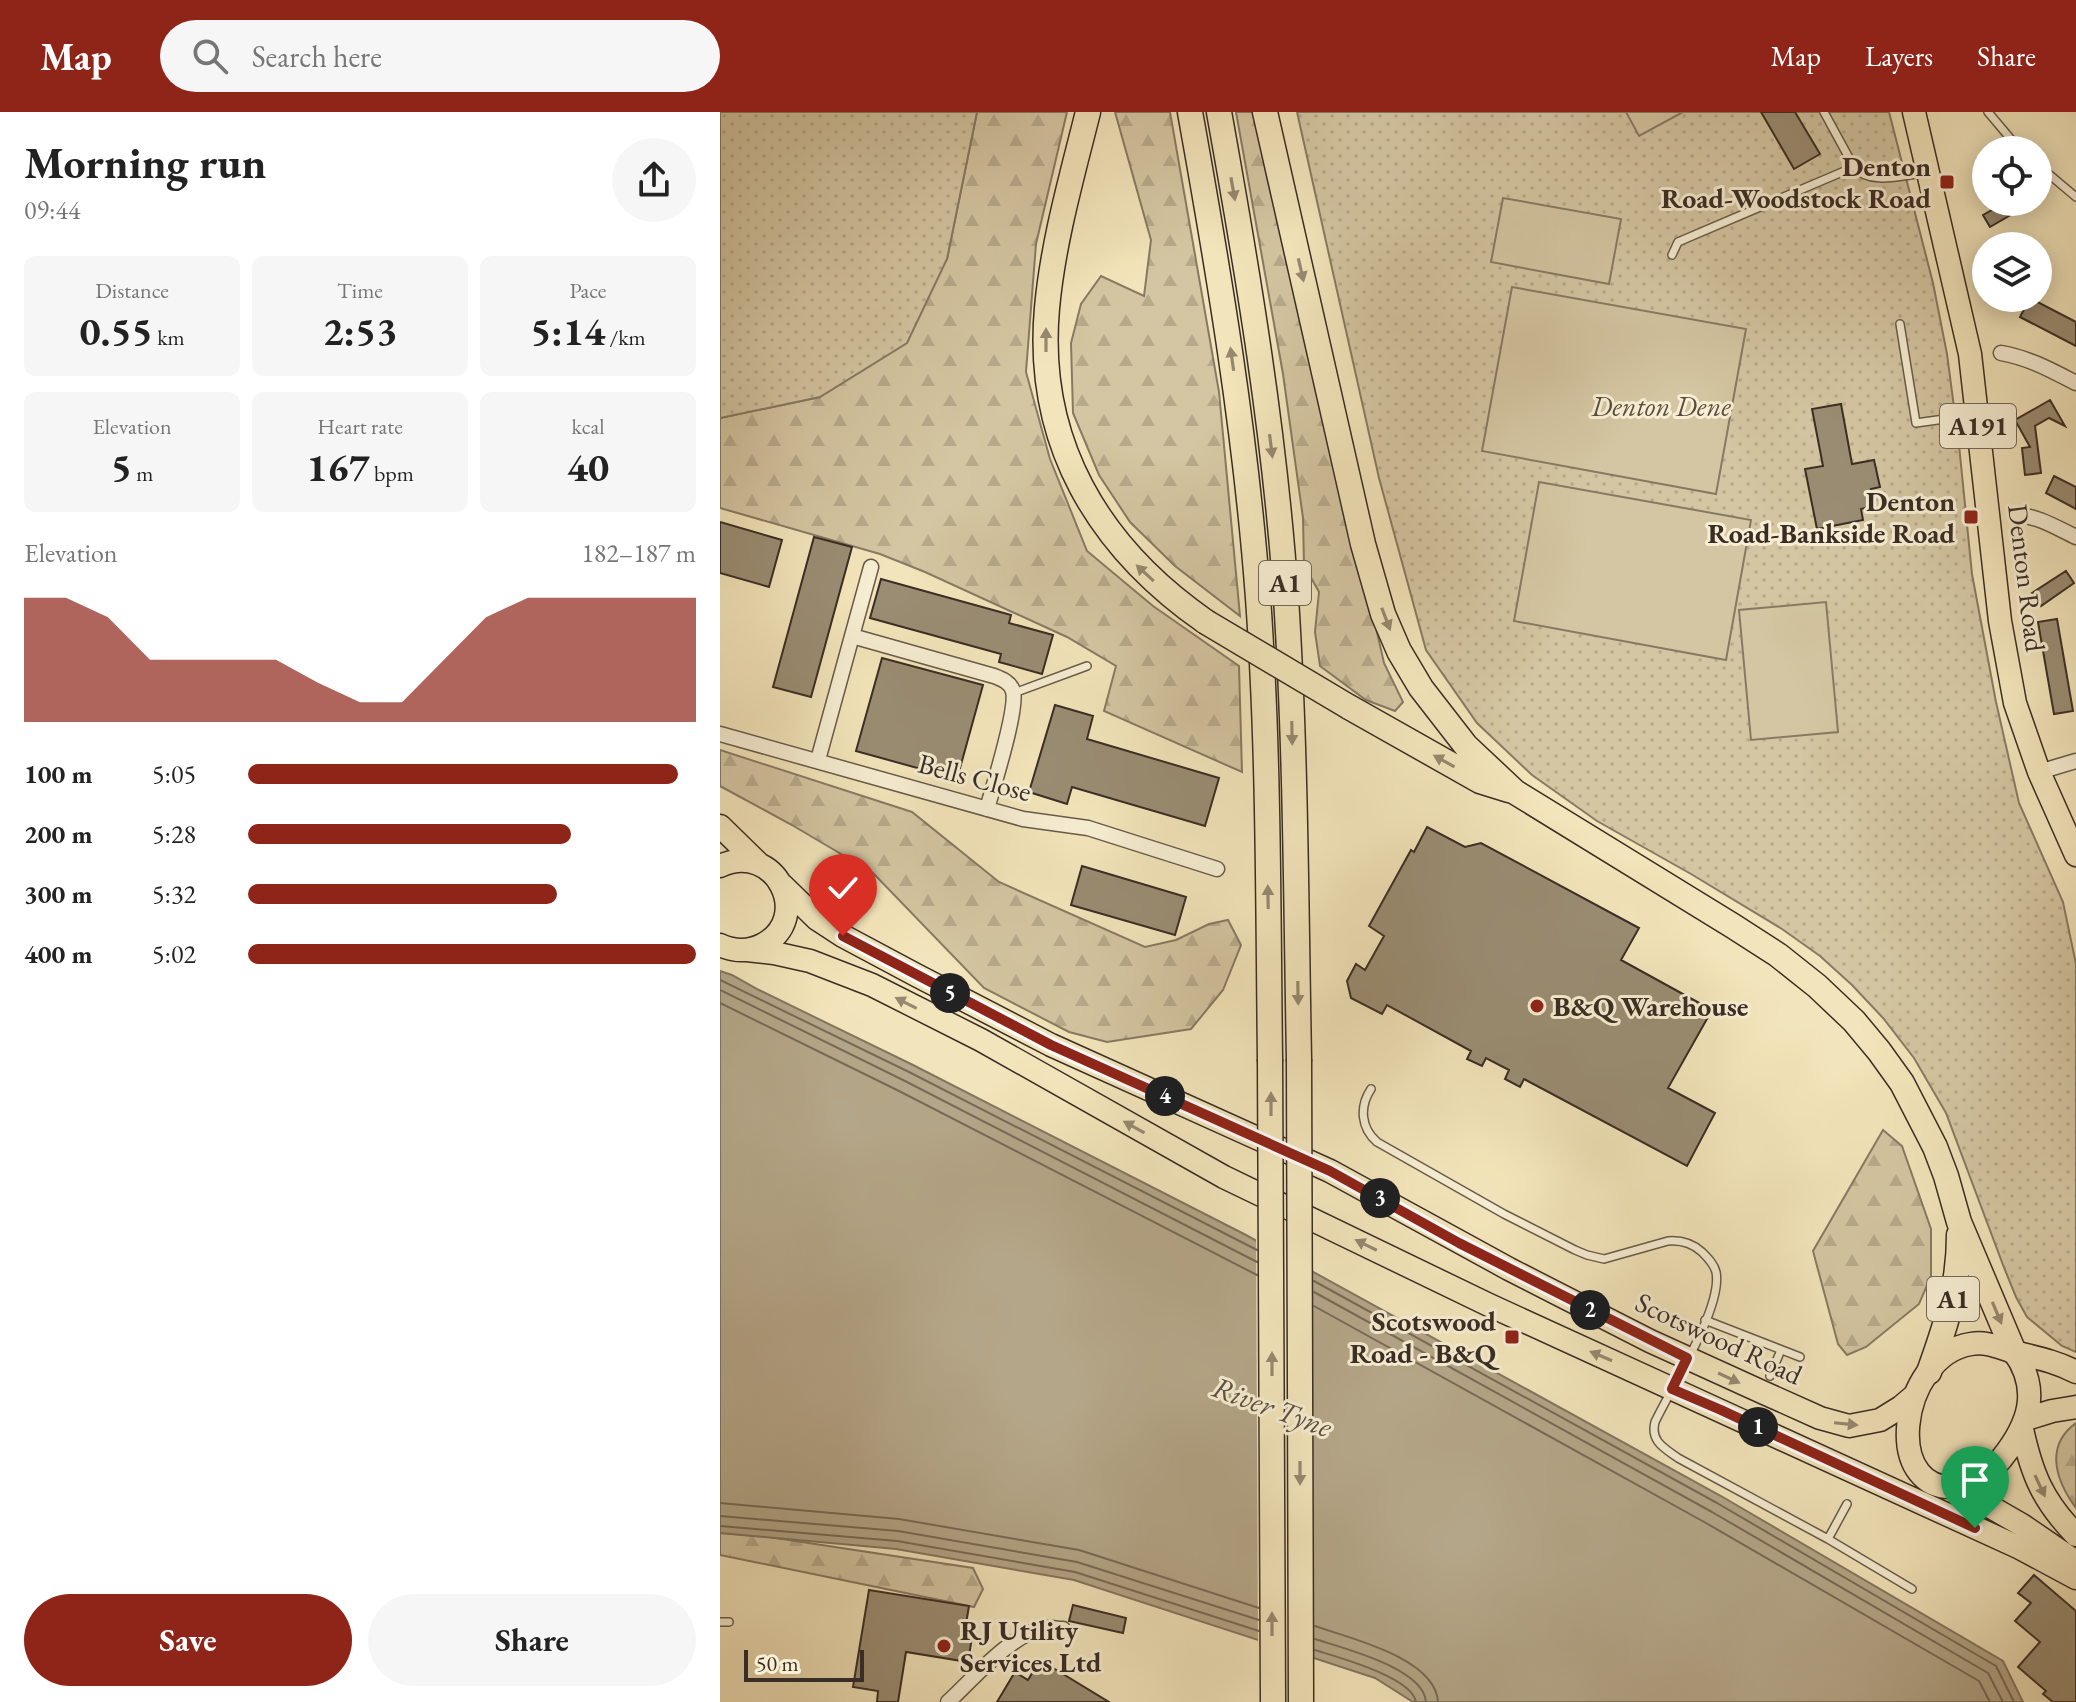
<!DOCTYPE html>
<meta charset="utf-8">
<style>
:root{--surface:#fff;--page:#f6f6f6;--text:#222;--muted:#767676;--accent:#8f2418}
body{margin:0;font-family:"EB Garamond",serif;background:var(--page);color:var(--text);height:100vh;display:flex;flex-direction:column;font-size:30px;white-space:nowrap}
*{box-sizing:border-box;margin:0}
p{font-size:26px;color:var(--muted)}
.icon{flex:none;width:44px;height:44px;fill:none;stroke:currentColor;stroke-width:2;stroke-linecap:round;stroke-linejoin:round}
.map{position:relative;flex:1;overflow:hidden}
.details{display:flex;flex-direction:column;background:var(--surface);width:720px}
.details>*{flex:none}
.controls{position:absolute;left:1252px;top:24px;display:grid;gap:16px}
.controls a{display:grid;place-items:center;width:80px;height:80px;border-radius:50%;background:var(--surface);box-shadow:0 4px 20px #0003;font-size:40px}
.scale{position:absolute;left:24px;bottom:20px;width:120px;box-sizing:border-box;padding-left:8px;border:4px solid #3a2d25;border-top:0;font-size:22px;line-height:28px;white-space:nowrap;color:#3a2d25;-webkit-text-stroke:6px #f7eed3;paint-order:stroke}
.pin{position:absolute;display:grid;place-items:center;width:68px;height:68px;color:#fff;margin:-82px -34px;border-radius:50% 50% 50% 0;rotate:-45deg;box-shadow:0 0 8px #0007}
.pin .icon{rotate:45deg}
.km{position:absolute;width:40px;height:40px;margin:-20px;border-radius:50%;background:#222;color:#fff;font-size:22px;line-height:40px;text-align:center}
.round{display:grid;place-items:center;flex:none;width:84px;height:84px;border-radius:42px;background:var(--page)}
.summary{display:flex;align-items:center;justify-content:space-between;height:136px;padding:0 24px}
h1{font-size:44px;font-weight:700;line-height:60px}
.figures{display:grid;grid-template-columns:repeat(3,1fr);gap:12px;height:136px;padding:8px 24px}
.figures div{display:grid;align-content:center;border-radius:12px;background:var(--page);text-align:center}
.figures b{font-size:40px;font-weight:700}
.figures small{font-size:22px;font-weight:400}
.figures p{font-size:22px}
.chart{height:224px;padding:16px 24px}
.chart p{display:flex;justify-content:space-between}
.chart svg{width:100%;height:144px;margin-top:8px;fill:var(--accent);opacity:.7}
.button{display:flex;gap:16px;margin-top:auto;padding:16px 24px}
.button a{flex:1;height:92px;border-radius:48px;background:var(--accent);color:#fff;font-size:32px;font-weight:700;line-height:92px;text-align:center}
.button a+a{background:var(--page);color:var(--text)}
ul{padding:0 24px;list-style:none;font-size:26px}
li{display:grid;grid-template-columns:128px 96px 1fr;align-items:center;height:60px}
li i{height:20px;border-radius:10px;background:var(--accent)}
header{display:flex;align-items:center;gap:48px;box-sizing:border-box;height:112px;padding:0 40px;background:var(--accent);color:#fff}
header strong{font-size:38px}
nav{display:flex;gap:44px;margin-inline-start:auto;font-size:28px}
.search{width:560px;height:72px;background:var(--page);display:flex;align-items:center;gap:20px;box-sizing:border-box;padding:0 28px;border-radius:44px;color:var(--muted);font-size:30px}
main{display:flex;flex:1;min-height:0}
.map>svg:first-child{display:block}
</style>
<header>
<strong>Map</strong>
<div class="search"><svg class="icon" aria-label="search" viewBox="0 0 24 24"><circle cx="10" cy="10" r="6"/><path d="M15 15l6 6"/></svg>Search here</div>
<nav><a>Map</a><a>Layers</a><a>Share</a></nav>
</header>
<main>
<section class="details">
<div class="summary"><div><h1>Morning run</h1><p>09:44</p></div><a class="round"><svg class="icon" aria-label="share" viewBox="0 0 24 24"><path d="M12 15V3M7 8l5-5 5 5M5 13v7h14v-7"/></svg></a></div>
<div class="figures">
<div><p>Distance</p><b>0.55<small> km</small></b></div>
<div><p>Time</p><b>2:53</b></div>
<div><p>Pace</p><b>5:14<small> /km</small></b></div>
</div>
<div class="figures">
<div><p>Elevation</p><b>5<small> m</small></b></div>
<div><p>Heart rate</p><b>167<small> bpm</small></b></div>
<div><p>kcal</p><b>40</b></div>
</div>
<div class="chart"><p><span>Elevation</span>182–187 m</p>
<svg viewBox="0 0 160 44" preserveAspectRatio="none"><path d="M0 44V6L10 6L20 12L30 25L40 25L50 25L60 25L70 32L80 38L90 38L100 25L110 12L120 6L130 6L140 6L150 6L160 6V44z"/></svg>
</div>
<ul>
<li><b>100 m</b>5:05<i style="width:96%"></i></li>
<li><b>200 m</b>5:28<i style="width:72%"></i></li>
<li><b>300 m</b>5:32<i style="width:69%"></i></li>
<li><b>400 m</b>5:02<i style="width:100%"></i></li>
</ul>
<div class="button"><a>Save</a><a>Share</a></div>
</section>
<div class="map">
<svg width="1356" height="1590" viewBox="0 0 1356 1590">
<defs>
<pattern id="forest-firs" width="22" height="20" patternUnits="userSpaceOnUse" patternTransform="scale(2)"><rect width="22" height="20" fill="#d4c6a2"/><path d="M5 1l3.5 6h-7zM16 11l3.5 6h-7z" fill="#b7aa8b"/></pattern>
<pattern id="park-dots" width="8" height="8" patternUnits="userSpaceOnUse" patternTransform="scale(2)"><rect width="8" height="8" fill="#d4c6a2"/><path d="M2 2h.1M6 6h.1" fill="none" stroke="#b7aa8b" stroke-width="1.8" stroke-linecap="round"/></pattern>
</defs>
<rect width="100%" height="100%" fill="#f3e5bb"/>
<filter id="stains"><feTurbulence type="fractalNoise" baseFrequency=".0025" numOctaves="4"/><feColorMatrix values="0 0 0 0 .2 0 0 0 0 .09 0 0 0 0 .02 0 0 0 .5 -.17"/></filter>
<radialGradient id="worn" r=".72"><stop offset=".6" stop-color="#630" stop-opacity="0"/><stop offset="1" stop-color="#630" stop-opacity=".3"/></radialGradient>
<path fill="url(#forest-firs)" stroke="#877a64" stroke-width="2" d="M257,0H347L316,132L306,260L330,347L367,439L433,494L519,554L522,660L384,599L396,554L347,525L205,460L160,442L0,396V306L100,285L227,147Z
M395,0H450L499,280L520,504L455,454L410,410L379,363L353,301L351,231L361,192L381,164L424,184L431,128Z
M516,0H538L664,551L683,590L675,599L646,588L600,554L595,520L599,480L584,453L583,406L563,262Z
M0,638L192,700L279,770L425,835L456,828L489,812L508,808L521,833L503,878L471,917L387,930L349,920L264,876L153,761L72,713L0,674Z
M1163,1018L1182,1034L1211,1117V1164L1199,1192L1146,1235L1127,1243L1118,1232L1093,1139Z
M1356,1311V1396C1336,1369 1324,1334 1356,1311Z
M0,1421L49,1425L253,1456L263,1477L254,1495L0,1443Z"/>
<path fill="url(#park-dots)" stroke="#877a64" stroke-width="2" d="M0,0H257L227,147L187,231L100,285L0,306Z
M577,0H1169L1213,171L1227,242L1239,333L1252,462L1276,590L1299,691L1343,790L1356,852V1240L1342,1234L1307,1205L1296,1185L1283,1153L1226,1001L1194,946L1163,906L1132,873L1100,844L1062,817L971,762L877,709L812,663L757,611L706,538L659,366Z"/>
<path fill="#d4c6a2" stroke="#877a64" stroke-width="2" d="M906,0H963L919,24Z
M783,86L901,107L889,172L771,150Z
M792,175L1026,217L996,382L762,339Z
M819,370L1031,408L1006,548L794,509Z
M1106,490L1118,620L1031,628L1019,498Z"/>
<path fill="#b4a688" stroke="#837660" stroke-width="2" d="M0,859L12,863L39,878L193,953L526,1123L1001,1384L1283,1549L1303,1590H693L655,1566L354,1468L176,1437L0,1421Z"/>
<path fill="#f3e5bb" d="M536,1124L593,1155V1550L538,1531Z"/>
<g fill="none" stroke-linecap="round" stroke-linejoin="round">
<path stroke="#776a56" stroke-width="2" d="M0,868L189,960L537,1138
M0,878L185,969L537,1150
M0,891L179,979L537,1163
M594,1169L997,1391L1276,1554L1294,1590
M594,1180L992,1400L1268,1561L1283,1590
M594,1194L986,1411L1259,1569L1270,1590
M0,1391L179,1407L359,1438L539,1496
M0,1404L178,1419L357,1450L539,1508
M0,1414L177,1429L355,1460L539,1519
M595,1514C629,1526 716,1546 718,1590
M595,1527C622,1536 704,1556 706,1590
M595,1538C617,1545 692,1565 696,1590"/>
</g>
<path fill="#9a8d73" stroke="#3a2d25" stroke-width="2" d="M1041,0H1075L1100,42L1074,57Z
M1286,90H1313L1270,115L1263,103Z
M1310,186L1356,210V234L1300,205Z
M1330,288L1345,314L1329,306L1315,314L1321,361L1305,363L1302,336L1310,335L1295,308Z
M1121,292L1132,352L1154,348L1160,375L1151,377L1154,394L1141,397L1143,408L1097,417L1085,357L1103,354L1092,297Z
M1334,364L1356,375V397L1326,381Z
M0,410L62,428L49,475L0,461Z
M94,425L132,435L91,585L53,575Z
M1346,459L1354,471L1321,494L1312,481Z
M161,467L291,503L289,511L333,523L322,562L279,550L281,542L150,506Z
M1337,507L1353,599L1334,602L1318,510Z
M162,546L263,573L237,667L136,639Z
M335,593L373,604L367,627L499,666L485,714L352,675L347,692L309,680Z
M707,715L745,735L761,731L919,816L901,848L992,898L948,976L995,1001L967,1054L804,967L800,975L785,967L789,958L766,946L762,954L747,947L751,939L667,893L662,902L631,886L627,869L636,852L645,858L664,824L649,814L691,738L694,740Z
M362,754L466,785L455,823L351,793Z
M1314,1463L1356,1499V1590H1333L1323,1582L1326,1579L1298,1555L1320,1530L1295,1509L1311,1491L1298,1481Z
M149,1478L249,1494L244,1524L252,1525L248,1550L186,1540L178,1590H157L158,1579L133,1575Z
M353,1493L406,1506L403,1521L349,1509Z
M320,1548L389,1590H277L295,1560L308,1568Z"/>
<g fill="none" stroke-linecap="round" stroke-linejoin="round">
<defs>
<path id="lane" d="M1104,0L1134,55C1150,74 1183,63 1205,61
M1268,0L1300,38
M1318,53L1356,85
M952,143L958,130L1134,55
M1180,212L1196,311L1253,303
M294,581L367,554
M651,977C639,995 641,1016 657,1030L784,1102L855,1138L867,1143L884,1147L948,1129C961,1128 972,1131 982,1140C988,1146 994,1152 996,1160C1003,1195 951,1276 935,1310C930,1329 944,1336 958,1346L1108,1427L1192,1477
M985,1208L1080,1245
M1050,1264L1061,1238
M1108,1427L1127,1392
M0,1510H9"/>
<path id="street" d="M1281,241C1309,246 1331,258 1356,271
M1297,403C1318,404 1337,416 1356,425
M132,524L151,455
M0,622L303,707L368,716L497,757
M98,648L132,524L274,564C282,567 290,570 293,579C298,597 273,675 267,697
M1319,660L1356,649
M228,1590C253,1567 291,1522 324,1516C330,1515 337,1517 343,1517"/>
<path id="primary" d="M1194,0L1250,242L1280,509L1295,591L1319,660L1356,743
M0,714L38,751
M0,754C56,728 94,807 42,833C28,840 13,839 0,833
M62,773L97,807L123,824L196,863L331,933L610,1059L789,1157L930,1229L1042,1280L1100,1306L1129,1314L1160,1308L1181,1295L1194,1284
M27,838L54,841L90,849L152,873L261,928L504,1065L769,1193L1300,1436L1356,1466
M1294,1240C1321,1278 1309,1312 1282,1346C1271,1359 1262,1370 1244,1374C1159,1390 1178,1243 1251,1232C1269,1229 1281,1237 1298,1241C1318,1246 1337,1250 1356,1260
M1306,1307L1332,1299L1356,1295
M1302,1317C1312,1363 1323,1389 1356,1423
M1236,1375L1302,1413L1356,1450"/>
<path id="highway" d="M368,0C352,64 333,130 327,196C315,330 378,435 486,510
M470,0C499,161 526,323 538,486C549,639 548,793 550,947
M499,0C528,161 555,323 566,486C576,640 576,794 579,947
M545,0L643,432L663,502L679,539L701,576L746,634L795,680L1013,814L1058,843L1097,874L1134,909L1159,939L1182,971L1215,1035L1226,1064L1239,1110L1294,1240
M629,595L760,669L789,678
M1209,1260C1226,1213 1239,1174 1239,1123"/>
</defs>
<use href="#lane" stroke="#685b4a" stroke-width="10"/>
<use href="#street" stroke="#685b4a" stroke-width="17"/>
<use href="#primary" stroke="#3a2d25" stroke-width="25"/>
<use href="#highway" stroke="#3a2d25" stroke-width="27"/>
<use href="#lane" stroke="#f7eed3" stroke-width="7"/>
<use href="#street" stroke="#f7eed3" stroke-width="14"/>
<use href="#primary" stroke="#f3e5bb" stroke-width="22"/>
<use href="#highway" stroke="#f3e5bb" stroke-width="24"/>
<defs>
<path id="highway-bridge" d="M486,510L629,595
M550,947L553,1590
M579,947L581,1590"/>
</defs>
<use href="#highway-bridge" stroke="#3a2d25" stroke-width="27" stroke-linecap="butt"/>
<use href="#highway-bridge" stroke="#f3e5bb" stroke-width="24"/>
</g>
<defs><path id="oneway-solid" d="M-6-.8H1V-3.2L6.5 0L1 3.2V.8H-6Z" transform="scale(2)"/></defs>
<g fill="#968970">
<use href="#oneway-solid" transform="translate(513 77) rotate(80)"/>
<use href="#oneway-solid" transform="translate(581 158) rotate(77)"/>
<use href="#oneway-solid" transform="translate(326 228) rotate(-90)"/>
<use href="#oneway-solid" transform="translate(512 247) rotate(-98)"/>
<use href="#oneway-solid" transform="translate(551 334) rotate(83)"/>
<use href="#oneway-solid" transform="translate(425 461) rotate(-137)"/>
<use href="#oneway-solid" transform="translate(666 507) rotate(69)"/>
<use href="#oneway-solid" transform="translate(572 621) rotate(89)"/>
<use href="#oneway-solid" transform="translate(724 649) rotate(-151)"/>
<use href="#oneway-solid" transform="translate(548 785) rotate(-91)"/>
<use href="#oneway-solid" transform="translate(578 881) rotate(89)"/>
<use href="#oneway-solid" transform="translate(186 891) rotate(-153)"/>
<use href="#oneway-solid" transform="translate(551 992) rotate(-90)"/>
<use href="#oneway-solid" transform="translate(414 1015) rotate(-151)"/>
<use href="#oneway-solid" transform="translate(646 1133) rotate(-154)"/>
<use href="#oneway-solid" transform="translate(1277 1201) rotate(67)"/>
<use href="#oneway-solid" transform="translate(881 1244) rotate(-157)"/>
<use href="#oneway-solid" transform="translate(552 1252) rotate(-90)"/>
<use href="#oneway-solid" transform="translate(1009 1266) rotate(25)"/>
<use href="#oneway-solid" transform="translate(1126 1312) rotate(6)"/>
<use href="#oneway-solid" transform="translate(580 1361) rotate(90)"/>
<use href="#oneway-solid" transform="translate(1320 1374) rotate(65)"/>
<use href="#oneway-solid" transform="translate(552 1512) rotate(-90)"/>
</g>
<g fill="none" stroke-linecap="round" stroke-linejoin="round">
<defs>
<path id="route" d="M123,824L331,933L610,1059L739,1131L967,1246L952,1277L1001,1298L1255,1416"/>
</defs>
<use href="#route" stroke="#fff" stroke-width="16"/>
<use href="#route" stroke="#8f2418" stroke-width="10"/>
</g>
<g fill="#8f2418" stroke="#f7eed3" stroke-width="3">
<rect x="1219" y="62" width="16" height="16" rx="4"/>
<rect x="1243" y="397" width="16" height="16" rx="4"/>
<circle cx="817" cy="894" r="8"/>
<rect x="784" y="1217" width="16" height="16" rx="4"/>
<circle cx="224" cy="1534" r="8"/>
</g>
<g text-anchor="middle" stroke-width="6" stroke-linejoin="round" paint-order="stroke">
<g fill="#f7eed3" stroke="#736759" stroke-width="2">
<rect x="1220" y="292" width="76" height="44" rx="6"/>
<rect x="539" y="449" width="52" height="44" rx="6"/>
<rect x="1207" y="1165" width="52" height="44" rx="6"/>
</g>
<g font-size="26" font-weight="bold" fill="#3a2d25">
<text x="1258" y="323">A191</text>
<text x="565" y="480">A1</text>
<text x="1233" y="1196">A1</text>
</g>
<g font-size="28" font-weight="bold" fill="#3a2d25" stroke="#f7eed3" text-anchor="end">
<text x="1211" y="64">Denton<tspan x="1211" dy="32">Road-Woodstock Road</tspan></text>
<text x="1235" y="399">Denton<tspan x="1235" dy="32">Road-Bankside Road</tspan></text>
<text x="833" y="904" text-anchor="start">B&amp;Q Warehouse</text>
<text x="776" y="1219">Scotswood<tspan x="776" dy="32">Road - B&amp;Q</tspan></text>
<text x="240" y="1528" text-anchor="start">RJ Utility<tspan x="240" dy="32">Services Ltd</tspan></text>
</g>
<g font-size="28" font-style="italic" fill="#594c3e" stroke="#f7eed3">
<text x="941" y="304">Denton Dene</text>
</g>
<g font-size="28" fill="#3a2d25" stroke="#f7eed3">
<text transform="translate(1307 466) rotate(83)" y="10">Denton Road</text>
<text transform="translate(255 665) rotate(15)" y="10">Bells Close</text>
<text transform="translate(999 1226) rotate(25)" y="10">Scotswood Road</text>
</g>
<g font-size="30" font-style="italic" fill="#5f5143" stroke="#f7eed3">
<text transform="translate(552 1295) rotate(20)" y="10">River Tyne</text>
</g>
</g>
<rect width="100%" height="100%" filter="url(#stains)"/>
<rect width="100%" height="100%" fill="url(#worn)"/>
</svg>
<div class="controls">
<a><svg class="icon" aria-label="locate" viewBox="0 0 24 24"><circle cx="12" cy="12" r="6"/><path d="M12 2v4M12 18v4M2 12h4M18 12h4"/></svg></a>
<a><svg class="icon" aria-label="layers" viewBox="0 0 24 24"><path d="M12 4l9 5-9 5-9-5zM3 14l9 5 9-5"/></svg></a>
</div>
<div class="scale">50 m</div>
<div class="pin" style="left:1255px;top:1416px;background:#1e9e55"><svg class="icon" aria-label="arrive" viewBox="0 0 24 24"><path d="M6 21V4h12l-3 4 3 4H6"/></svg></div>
<div class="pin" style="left:123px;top:824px;background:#d93025"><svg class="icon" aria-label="check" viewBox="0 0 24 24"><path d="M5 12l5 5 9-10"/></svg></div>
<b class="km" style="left:1038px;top:1315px">1</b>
<b class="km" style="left:870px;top:1198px">2</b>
<b class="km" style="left:660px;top:1086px">3</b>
<b class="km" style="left:445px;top:984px">4</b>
<b class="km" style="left:230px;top:881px">5</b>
</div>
</main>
